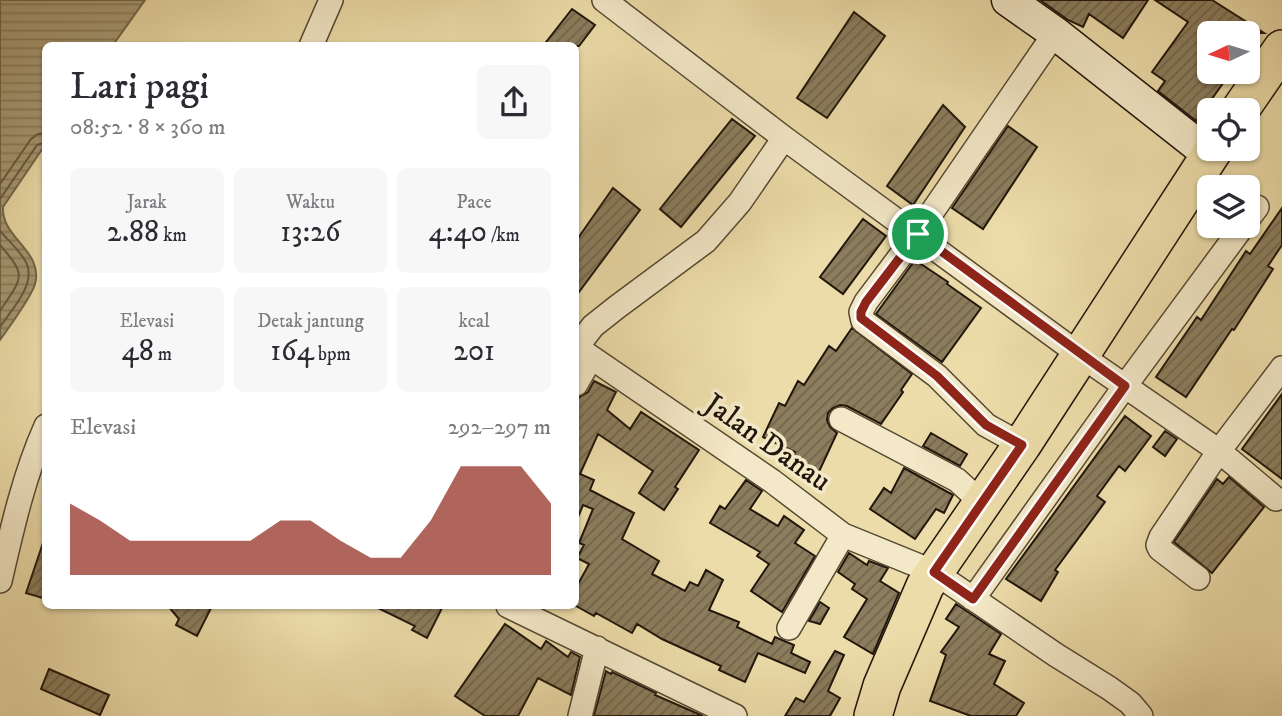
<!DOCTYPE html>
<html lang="id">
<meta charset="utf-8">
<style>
:root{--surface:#fff;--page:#f7f7f7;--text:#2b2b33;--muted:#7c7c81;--accent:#8f2418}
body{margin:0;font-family:"IM FELL DW Pica",serif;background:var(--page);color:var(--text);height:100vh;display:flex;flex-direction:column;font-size:26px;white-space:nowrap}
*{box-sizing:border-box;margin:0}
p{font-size:23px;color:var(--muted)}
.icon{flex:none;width:38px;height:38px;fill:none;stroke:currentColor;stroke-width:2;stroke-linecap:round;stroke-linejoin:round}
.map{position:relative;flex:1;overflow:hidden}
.details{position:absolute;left:42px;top:42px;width:537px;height:567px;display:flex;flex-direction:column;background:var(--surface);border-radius:10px;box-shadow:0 2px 5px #0004}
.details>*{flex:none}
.needle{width:46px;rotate:266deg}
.buttons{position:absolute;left:1197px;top:21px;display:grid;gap:14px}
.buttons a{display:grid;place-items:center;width:63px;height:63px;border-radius:10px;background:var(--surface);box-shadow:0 2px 5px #0004;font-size:35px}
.pin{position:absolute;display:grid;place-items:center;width:60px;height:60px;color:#fff;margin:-30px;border:4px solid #fff;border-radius:50%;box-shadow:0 2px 7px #0007}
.round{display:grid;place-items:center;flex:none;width:74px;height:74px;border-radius:10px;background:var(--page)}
.head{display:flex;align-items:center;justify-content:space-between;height:119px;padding:0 28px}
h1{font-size:38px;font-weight:600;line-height:52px}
.figures{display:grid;grid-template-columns:repeat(3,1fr);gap:10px;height:119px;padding:7px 28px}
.figures div{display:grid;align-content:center;border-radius:10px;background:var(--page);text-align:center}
.figures b{font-size:30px;font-weight:600}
.figures small{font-size:19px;font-weight:400}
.figures p{font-size:19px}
.chart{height:196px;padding:14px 28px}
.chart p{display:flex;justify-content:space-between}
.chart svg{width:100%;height:126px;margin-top:7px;fill:var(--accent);opacity:.7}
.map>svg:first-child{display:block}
</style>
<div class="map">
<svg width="1282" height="716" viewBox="0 0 1282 716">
<defs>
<pattern id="water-rules" width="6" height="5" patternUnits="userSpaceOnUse" patternTransform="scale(1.75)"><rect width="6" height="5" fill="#a79973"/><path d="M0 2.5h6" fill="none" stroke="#887c5d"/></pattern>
<pattern id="building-hatch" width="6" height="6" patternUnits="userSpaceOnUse" patternTransform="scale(1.75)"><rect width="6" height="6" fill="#8b7d5d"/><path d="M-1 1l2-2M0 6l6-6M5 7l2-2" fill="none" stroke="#71654b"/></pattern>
</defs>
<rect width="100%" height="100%" fill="#ecdca9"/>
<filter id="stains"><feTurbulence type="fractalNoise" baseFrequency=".00286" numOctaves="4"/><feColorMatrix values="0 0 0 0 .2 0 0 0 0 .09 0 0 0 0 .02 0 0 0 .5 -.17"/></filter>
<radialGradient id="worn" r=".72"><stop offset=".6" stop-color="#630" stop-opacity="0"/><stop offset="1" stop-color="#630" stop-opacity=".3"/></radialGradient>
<path fill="url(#water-rules)" stroke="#716549" stroke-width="2" d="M0,0H145L113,45L46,46L45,145L3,207C1,238 44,251 35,284C31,298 9,327 0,340Z"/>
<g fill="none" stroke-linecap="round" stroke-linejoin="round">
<path stroke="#64583f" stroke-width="2" d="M0,184L31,139L38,134L46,133
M0,199L37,145L46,142
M0,231C8,240 20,251 26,262C37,284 11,310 0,327
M0,245C28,277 22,277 0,311"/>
</g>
<path fill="url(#building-hatch)" stroke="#21160b" stroke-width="2" d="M1040,0H1148L1123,38L1089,14L1083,27L1068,20Z
M1155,0H1212L1264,33H1209V72H1231L1196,121L1158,91L1165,81L1152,72L1188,22Z
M572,9L595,25L579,46H543Z
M854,12L885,36L827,118L797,98Z
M943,105L965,127L913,205L887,186Z
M732,119L755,136L681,227L660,209Z
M1008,126L1037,147L983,229L952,208Z
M613,188L640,210L576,296V241Z
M1282,208V245L1268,266L1273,269L1234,330L1232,329L1186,397L1156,377L1197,317L1201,320L1246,251L1250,254Z
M863,219L886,236L843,294L820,277Z
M915,260L948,282L947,284L981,308L942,362L876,314Z
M852,328L912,374L901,390L903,392L881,424L847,406L840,405L833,408L828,413L827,420L830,427L837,433L817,476L790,463L795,452L763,437L779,403L785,406L798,381L804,385L829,346L836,351Z
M594,381L616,392L607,410L630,429L641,412L699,450L675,487L678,489L664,510L639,493L653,471L598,434L580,474L594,480L590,490L634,513L622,539L659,561L652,574L685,591L690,582L698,586L706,570L723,580L709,610L739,622L737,627L772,644L775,637L794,645L791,653L810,662L805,673L758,653L745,682L719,670L721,666L662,639L637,624L632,633L596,613L594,616L576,606V588L589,564L577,558L584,545L579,543L593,509L583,505L576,522V402L578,398L588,392Z
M1282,394V479L1242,449Z
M1125,416L1151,436L1125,471L1119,466L1097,496L1105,502L1055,570L1058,572L1041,601L1006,579Z
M1165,431L1177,439L1165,456L1153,447Z
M931,433L967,454L960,466L923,446Z
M904,468L953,495L944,513L936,509L915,539L870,509L884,488L891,493Z
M1229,477L1264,507L1212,573L1174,542L1217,479L1223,484Z
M746,480L762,491L750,509L778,526L784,516L804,530L795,543L815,556L782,612L751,591L769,564L757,556L760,552L710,523L720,506L725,509Z
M43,543L46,544V599L26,593Z
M849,553L867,565L869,561L888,568L880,581L899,593L873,654L844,637L867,599L852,589L855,584L838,572Z
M820,602L829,608L820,624L809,621Z
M956,604L1001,634L989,654L1005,661L994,684L1024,703L1016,716H971L930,701L946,655L941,652L959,627L946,619Z
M168,606H212L197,636L176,625L179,619Z
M374,606H443L427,638L412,630L415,626Z
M505,624L541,649L546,641L568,657L571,652L580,657L571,695L538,678L518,716H485L455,696Z
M835,651L844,655L828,691L840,698L830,716H785L796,698L804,702Z
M49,669L109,695L100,715L41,689Z
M606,671L611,674L612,672L656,693L655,695L703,716H594Z"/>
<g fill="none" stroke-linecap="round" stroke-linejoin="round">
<defs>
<path id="street" d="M604,0L784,138L1080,355L1219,451L1276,499
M311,46L331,0
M1248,219L1257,207
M576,347L772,481L843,535L934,572L1056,655L1109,688L1130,703L1141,716
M576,348L593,326L617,307L706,241L740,202L784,138
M576,384L591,358
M841,419L957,480L982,503
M1022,445L986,425L937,376L863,321L861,312L866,302L917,234L1055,33
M1198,578L1160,549L1158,545L1161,537L1219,451L1282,368
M0,581C12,529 24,475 46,426
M973,599L1125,386L1243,226
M508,606L735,716
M789,628L843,535
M580,716L597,648"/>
<path id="secondary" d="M1008,0L1055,33L1210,155"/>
<path id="primary" d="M1240,110L1282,49
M873,716L882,686L925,586L1022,445L1214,149"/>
</defs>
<use href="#street" stroke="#544832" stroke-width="26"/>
<use href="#secondary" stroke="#21160b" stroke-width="35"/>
<use href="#primary" stroke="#21160b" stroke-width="40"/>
<use href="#street" stroke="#f3e8c7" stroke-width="23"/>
<use href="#secondary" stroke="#f3e8c7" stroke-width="32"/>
<use href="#primary" stroke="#ecdca9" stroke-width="37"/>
</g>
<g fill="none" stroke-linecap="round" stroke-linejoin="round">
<defs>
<path id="route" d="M918,234L1125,386L973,599L934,572L1022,445L986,425L937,376L861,318V312L866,302Z"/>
</defs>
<use href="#route" stroke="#fff" stroke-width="14"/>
<use href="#route" stroke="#8f2418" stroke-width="9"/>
</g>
<g text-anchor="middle" stroke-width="7" stroke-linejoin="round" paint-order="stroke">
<g font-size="30" fill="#21160b" stroke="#f3e8c7">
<text transform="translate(768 442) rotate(35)" y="10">Jalan Danau</text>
</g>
</g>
<rect width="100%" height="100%" filter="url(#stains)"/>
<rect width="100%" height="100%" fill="url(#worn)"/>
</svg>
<div class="buttons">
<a><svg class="needle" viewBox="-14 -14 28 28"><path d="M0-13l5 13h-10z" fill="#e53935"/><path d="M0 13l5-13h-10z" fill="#7c7c81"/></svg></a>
<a><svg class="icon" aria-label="locate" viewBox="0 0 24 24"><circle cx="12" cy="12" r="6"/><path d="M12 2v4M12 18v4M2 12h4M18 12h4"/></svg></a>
<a><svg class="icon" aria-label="layers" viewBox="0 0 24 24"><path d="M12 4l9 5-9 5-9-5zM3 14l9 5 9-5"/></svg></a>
</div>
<div class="pin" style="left:918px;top:234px;background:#1e9e55"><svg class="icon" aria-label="arrive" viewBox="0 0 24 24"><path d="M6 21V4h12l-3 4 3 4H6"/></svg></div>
<section class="details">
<div class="head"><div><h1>Lari pagi</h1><p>08:52 · 8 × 360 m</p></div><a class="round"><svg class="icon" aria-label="share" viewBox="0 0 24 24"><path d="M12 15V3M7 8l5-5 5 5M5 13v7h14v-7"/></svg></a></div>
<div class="figures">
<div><p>Jarak</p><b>2.88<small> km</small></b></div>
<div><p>Waktu</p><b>13:26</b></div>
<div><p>Pace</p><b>4:40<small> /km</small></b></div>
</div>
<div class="figures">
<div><p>Elevasi</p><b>48<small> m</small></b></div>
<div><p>Detak jantung</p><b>164<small> bpm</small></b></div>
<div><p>kcal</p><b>201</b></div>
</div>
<div class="chart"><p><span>Elevasi</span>292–297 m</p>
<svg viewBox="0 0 160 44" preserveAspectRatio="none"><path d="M0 44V19L10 25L20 32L30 32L40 32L50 32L60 32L70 25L80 25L90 32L100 38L110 38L120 25L130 6L140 6L150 6L160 19V44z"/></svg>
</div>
</section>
</div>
